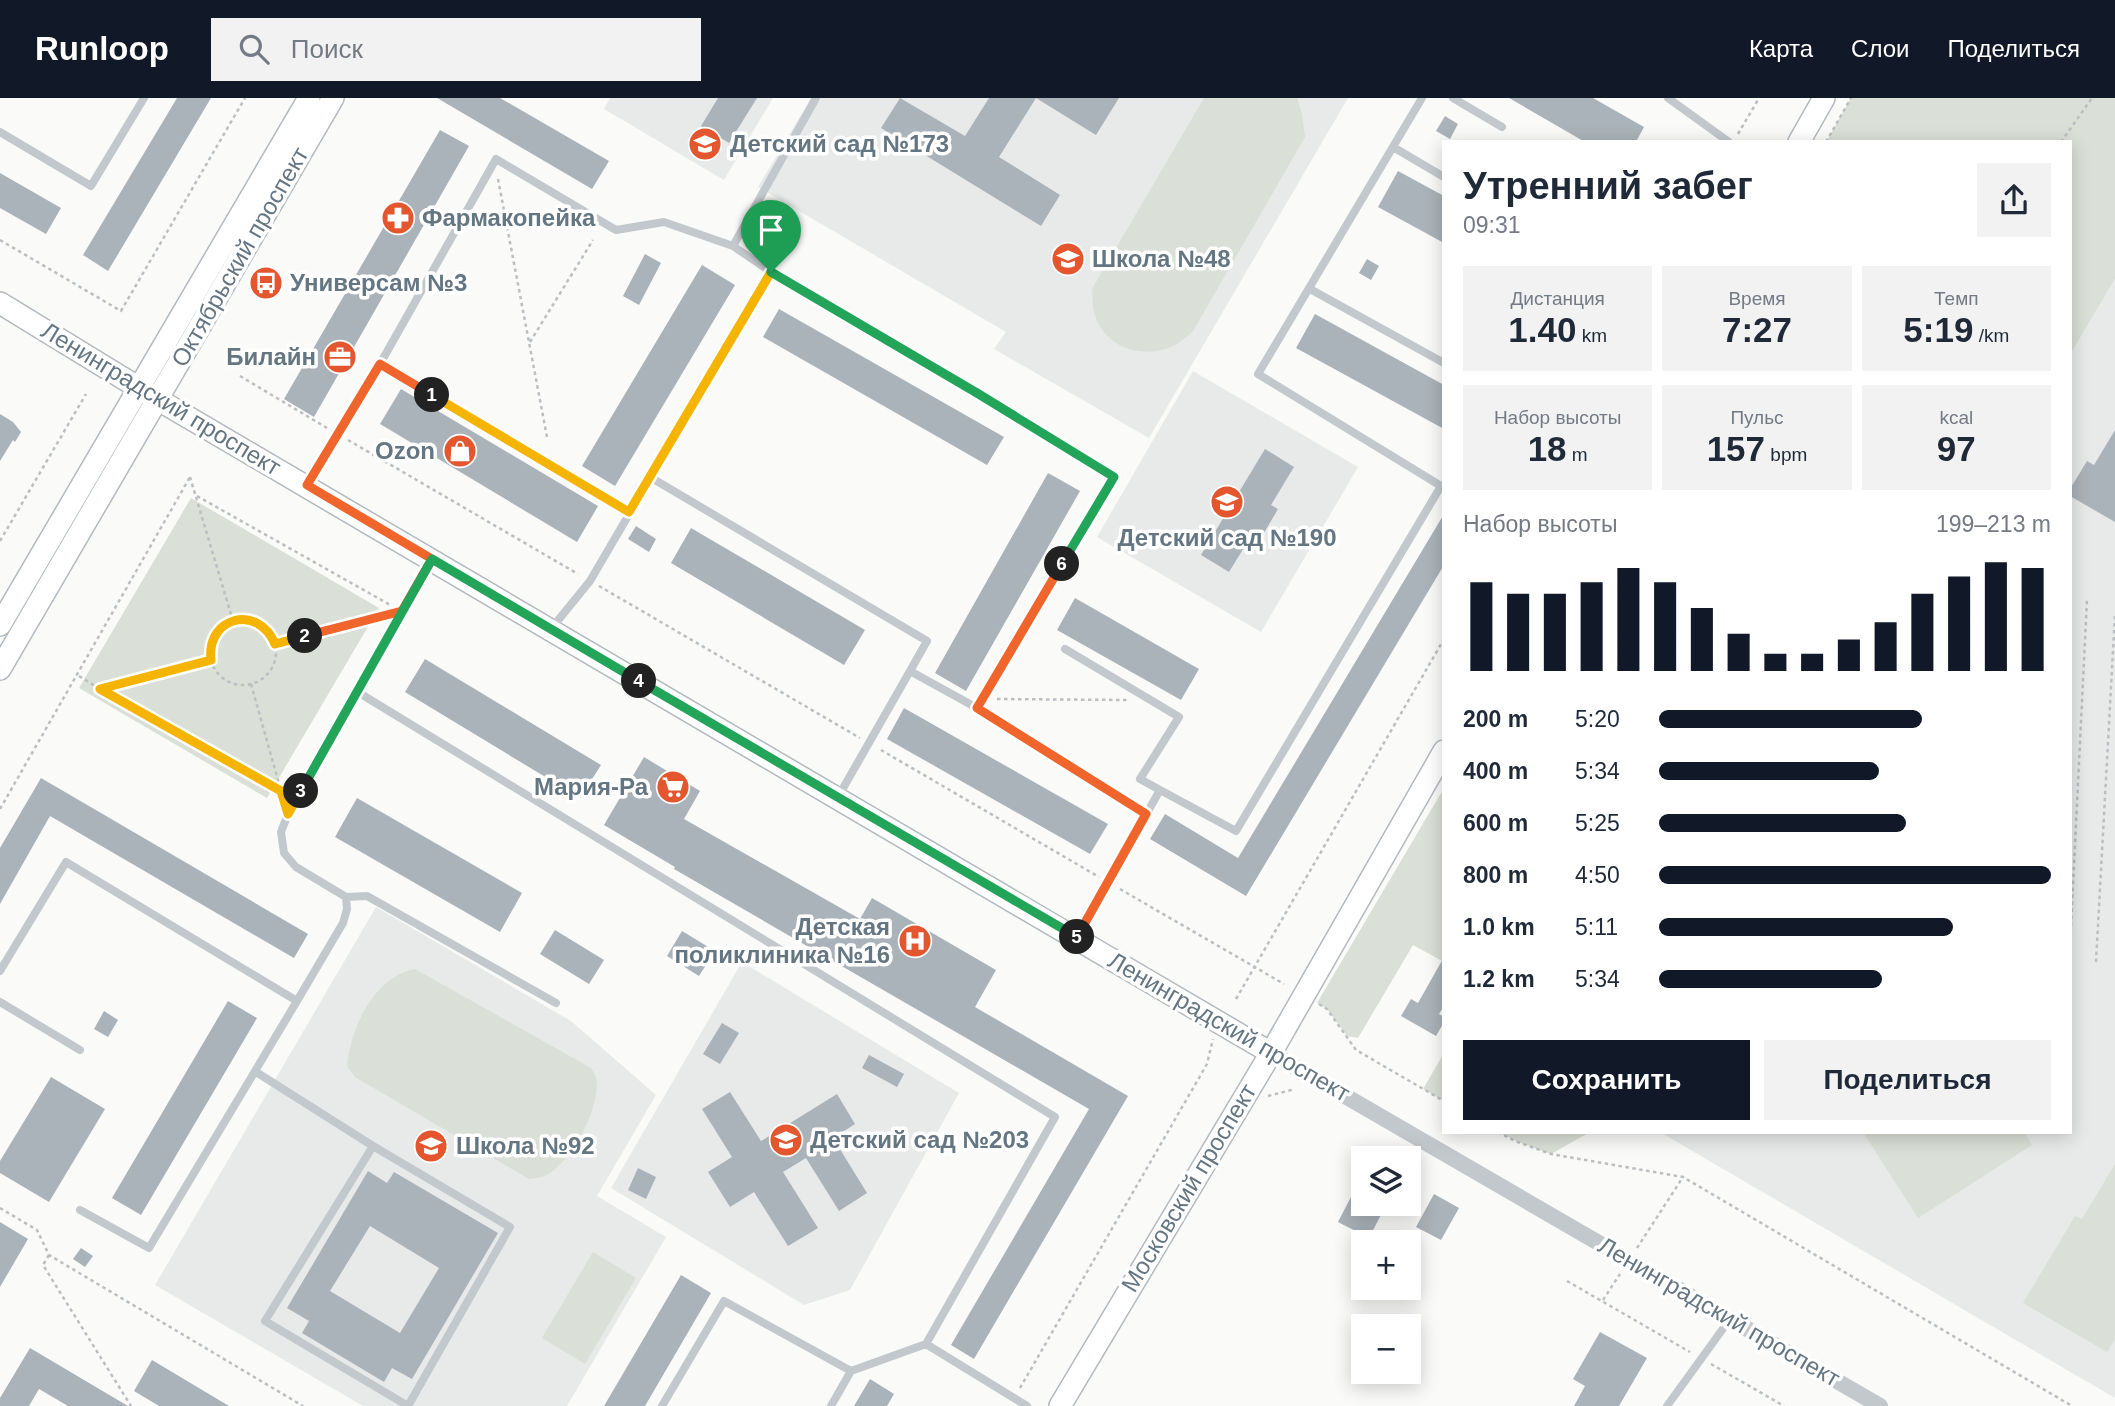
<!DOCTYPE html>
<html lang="ru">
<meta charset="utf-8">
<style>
:root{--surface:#fff;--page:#f2f2f3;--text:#1f2937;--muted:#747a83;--accent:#111827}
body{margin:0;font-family:Helvetica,sans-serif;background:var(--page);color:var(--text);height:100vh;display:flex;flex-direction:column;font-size:26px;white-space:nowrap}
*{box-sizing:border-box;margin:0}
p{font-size:23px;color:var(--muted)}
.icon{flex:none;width:38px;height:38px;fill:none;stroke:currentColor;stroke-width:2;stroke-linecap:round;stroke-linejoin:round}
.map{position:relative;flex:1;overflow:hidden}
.panel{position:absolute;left:1442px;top:42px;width:630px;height:994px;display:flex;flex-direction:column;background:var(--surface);border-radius:0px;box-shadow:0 4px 18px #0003}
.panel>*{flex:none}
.tools{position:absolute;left:1351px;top:1048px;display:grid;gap:14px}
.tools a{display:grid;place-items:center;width:70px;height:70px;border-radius:0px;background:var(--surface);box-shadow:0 4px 18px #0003;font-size:35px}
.pin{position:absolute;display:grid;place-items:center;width:60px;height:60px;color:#fff;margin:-72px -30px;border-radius:50% 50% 50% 0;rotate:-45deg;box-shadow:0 0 7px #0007}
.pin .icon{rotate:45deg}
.km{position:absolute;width:35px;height:35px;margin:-18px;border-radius:50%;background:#222;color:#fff;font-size:19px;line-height:35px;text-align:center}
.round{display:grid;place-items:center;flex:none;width:74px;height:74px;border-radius:0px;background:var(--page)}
.head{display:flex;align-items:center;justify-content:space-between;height:119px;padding:0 21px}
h1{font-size:38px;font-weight:700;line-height:52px}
.metrics{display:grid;grid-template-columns:repeat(3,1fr);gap:10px;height:119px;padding:7px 21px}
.metrics div{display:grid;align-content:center;border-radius:0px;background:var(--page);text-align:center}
.metrics b{font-size:35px;font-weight:700}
.metrics small{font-size:19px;font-weight:400}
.metrics p{font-size:19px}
.chart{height:196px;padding:14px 21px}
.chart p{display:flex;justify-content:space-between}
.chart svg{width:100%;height:126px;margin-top:7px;stroke:var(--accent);stroke-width:6}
.cta{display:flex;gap:14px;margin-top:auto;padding:14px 21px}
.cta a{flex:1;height:80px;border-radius:0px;background:var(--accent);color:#fff;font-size:28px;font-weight:700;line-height:80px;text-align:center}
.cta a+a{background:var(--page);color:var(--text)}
ul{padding:0 21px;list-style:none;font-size:23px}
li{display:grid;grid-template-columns:112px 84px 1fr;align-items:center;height:52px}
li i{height:18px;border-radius:9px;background:var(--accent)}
header{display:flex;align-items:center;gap:42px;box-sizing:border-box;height:98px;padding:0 35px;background:var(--accent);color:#fff}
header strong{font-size:33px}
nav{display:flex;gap:38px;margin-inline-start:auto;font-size:24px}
.search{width:490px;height:63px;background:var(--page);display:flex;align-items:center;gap:18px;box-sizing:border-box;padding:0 24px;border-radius:0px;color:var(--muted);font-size:26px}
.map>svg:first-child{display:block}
</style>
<header>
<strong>Runloop</strong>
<div class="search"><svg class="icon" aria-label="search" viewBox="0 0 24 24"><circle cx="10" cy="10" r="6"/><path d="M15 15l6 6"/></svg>Поиск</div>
<nav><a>Карта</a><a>Слои</a><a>Поделиться</a></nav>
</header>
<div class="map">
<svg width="2115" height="1308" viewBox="0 0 2115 1308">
<rect width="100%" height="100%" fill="#fafaf8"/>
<path fill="#e8e9e9" d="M610,0H773L724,82L604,11Z
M811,0H1348L1149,340L994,251L1006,234L758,89Z
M2115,181V1300L1660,1034H2070V257Z
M1193,273L1358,369L1261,534L1097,439Z
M376,809L571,923L656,997L597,1098L666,1139L567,1308H363L155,1187Z
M742,864L959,995L850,1192L804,1207L611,1090Z"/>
<path fill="#dadfd7" d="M1204,0H1297L1302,16L1305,39L1193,233C1187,238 1181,244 1175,247C1144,263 1103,250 1094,214C1092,207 1093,198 1092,191Z
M1851,0H2115V181L2070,257V44H1826Z
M191,400L379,510L267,700L79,590Z
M1444,690V864L1413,847L1358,940L1347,938L1327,911L1317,905Z
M415,871L591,970C594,975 597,980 597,985C597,1015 572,1064 545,1078C540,1080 534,1080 529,1081L355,979L347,968C351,929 374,879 415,871Z
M1444,955V1003L1423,991Z
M1498,1034H1590L1551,1056L1516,1043Z
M1863,1034H2024L2032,1047L1918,1120Z
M2115,1066V1241L2107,1254L2023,1205L2075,1118L2082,1121Z
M593,1154L636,1180L585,1266L542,1240Z"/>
<path fill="#aab3b9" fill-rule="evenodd" d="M177,0H211L108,173L83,157Z
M437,0H500L609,63L592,91Z
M718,0H757L729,45L701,28Z
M900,0L965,38L989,0H1036L999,59L1060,97L1041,128L881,30Z
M1036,0H1119L1096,37Z
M1509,0H1593L1644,29L1636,44H1585Z
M1445,18L1458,26L1450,41L1436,33Z
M440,32L469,48L314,319L284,301Z
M1398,73L1444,98V145L1378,109Z
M0,75L61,110L46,136L0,110Z
M645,156L661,165L639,207L623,198Z
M1367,161L1379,168L1371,182L1359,175Z
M702,167L735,187L615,388L582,368Z
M779,211L1004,339L987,367L763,239Z
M1315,216L1444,287V331L1296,250Z
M401,291L598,408L577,444L380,326Z
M0,316L13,324L21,334L15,344L13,342L0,363Z
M2115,332V424L2070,398V391L2087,363L2094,367Z
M1265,351L1294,369L1271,407L1278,411L1261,440L1253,435L1229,474L1201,457Z
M1048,375L1080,393L966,593L935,575Z
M1444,416V467L1246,798L1150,741L1165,716L1238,760Z
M636,428L656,441L649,454L628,441Z
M691,430L865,532L844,567L671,465Z
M1075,500L1199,571L1181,602L1057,532Z
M425,561L601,667L580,700L405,594Z
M904,610L1108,726L1090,756L887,641Z
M644,659L700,693L684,721L860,821L872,800L996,872L975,909L1128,998L974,1261L951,1247L1089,1011L674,771L675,769L604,727Z
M41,680L308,836L294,860L50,718L0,806V750Z
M357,700L522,795L500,834L335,739Z
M555,832L604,862L589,886L540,856Z
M682,833L715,853L699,878L667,858Z
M1444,859V908L1439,916L1444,919V924L1436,938L1401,918L1411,901L1418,905Z
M228,903L257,920L141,1117L112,1100Z
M104,913L118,922L108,939L94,931Z
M722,925L739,935L720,966L703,956Z
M869,957L904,976L897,989L862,970Z
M51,979L105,1011L49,1104L0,1075V1063Z
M730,994L761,1043L837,996L855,1026L833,1040L867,1095L839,1113L806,1060L783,1074L818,1130L788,1148L754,1094L730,1109L708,1074L732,1059L702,1011Z
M638,1070L656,1079L646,1101L628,1092Z
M368,1073L387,1085L394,1074L498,1135L412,1281L392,1270L384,1284L302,1235L309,1223L287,1210ZM370,1128L439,1170L400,1235L330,1193Z
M1353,1095L1363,1100V1106H1374L1384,1111L1369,1140L1338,1124Z
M1434,1096L1459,1110L1441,1142L1416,1129Z
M0,1124L28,1141L0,1189Z
M81,1150L93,1158L85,1169L73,1161Z
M681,1177L711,1195L645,1308H604Z
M1600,1234L1647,1260L1619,1308H1574L1585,1288L1573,1281Z
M30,1250L128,1308H68L39,1291L29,1308H0V1300Z
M152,1262L229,1308H159L134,1293Z
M870,1281L894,1296L887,1308H854Z"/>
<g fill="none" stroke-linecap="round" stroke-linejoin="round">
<defs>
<path id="secondary" d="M1799,44L1824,0
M0,205L157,301L1271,955
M0,527L309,0
M0,571L333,0
M1060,1308L1271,955L1444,653"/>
</defs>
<use href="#secondary" stroke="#b3babf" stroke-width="24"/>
<path stroke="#bbbfc2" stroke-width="2.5" stroke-dasharray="3.5 3.5" stroke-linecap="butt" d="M1738,36L1759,0
M1826,44L1851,0
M2061,44L2092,0
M498,81L547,339
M0,142L121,213L245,0
M530,244L593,142
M240,278L327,330
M348,342L578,476
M190,379L233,523
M197,398L392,508
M0,443L86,296
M599,488L860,640
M210 554a33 33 0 1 1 66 0a33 33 0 1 1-66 0Z
M275,546L386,517
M211,562L100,591L281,693
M79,578L100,591
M251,586L283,700
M997,601L1127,602
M881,652L1099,779
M0,711L190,379
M1120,791L1284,886
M2070,849L2087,501
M2096,864L2115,516
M1236,901L1444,541
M1319,906L1327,911L1356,952L1444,1003
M1268,998L1295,991
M1498,1034L1515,1043L1551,1056L1683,1079L2072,1308
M0,1110L37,1132L49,1157L303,1308
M1637,1150L1683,1079
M49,1157L43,1167L131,1308
M1567,1183L1690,1254
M1603,1202L1620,1176
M1711,1266L1784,1308
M1020,1290L1207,966L1213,941"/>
<path stroke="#c3c8cc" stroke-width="8" d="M1453,0L1502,29
M1668,0L1729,44
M0,34L91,88L144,0
M1393,49L1444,79
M771,174L977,295L1114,378L977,610L910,573L838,699
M1310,191L1444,265
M380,266L629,414
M650,379L927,543L910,573
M307,387L380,266L496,61L616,132L664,124L733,148
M431,464L288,716L281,734L284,755L296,769L346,799L367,798L556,905
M551,531L590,483L771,174L733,148L816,0
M1065,551L1179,619L1140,681L1160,692
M356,593L1055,1019L926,1246L851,1273L831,1308
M977,610L1146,716
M1076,840L1160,692L1236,733L1441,388L1258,276L1422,0
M0,873L66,764L297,903L343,825L347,811L346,799
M0,904L80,952
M256,974L373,1048L265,1223L408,1308L510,1129L373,1048
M80,1112L149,1150L297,903
M926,1246L1027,1308
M662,1308L724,1203L851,1273
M1667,1308L1730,1221"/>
<path stroke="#c3c8cc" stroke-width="16" d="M1271,955L1880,1308"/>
<use href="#secondary" stroke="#fff" stroke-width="21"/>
</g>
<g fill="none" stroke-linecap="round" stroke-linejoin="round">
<defs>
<path id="split-1" d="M432,297L629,414L771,174"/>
<path id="split-2" d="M305,538L402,513L432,461L307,387L380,266L432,297"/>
<path id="split-3" d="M301,693L288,716L281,693L100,591L211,562C206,519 258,505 275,546L305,538"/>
<path id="split-4" d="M301,693L432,461L639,583"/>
<path id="split-5" d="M639,583L1077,839"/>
<path id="split-6" d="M1062,466L977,610L1146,716L1077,839"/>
<path id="split-7" d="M771,174L977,295L1114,379L1062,466"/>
</defs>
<use href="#split-1" stroke="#fff" stroke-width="14"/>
<use href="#split-2" stroke="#fff" stroke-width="14"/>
<use href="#split-3" stroke="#fff" stroke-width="14"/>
<use href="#split-4" stroke="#fff" stroke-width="14"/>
<use href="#split-5" stroke="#fff" stroke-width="14"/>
<use href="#split-6" stroke="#fff" stroke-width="14"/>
<use href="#split-7" stroke="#fff" stroke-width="14"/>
<use href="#split-1" stroke="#f5b400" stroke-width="9"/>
<use href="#split-2" stroke="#f0652b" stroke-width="9"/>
<use href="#split-3" stroke="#f5b400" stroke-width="9"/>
<use href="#split-4" stroke="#22a559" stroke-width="9"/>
<use href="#split-5" stroke="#22a559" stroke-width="9"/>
<use href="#split-6" stroke="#f0652b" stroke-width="9"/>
<use href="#split-7" stroke="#22a559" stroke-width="9"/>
</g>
<defs>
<symbol id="school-disc" viewBox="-11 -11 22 22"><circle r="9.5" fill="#e4572e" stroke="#fff"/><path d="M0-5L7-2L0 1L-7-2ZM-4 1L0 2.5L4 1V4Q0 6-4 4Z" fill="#fff"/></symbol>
<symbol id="pharmacy-disc" viewBox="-11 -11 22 22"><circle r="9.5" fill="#e4572e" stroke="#fff"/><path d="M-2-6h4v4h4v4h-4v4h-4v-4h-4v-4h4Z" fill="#fff"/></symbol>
<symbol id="bus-disc" viewBox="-11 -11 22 22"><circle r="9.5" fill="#e4572e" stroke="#fff"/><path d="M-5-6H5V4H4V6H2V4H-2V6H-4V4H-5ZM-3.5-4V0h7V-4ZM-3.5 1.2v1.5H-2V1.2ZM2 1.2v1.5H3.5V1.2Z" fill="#fff"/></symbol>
<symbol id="office-disc" viewBox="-11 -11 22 22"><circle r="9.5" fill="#e4572e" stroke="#fff"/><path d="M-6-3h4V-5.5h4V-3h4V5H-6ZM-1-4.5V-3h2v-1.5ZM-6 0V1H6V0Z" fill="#fff"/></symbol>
<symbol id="shop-disc" viewBox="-11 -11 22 22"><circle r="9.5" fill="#e4572e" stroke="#fff"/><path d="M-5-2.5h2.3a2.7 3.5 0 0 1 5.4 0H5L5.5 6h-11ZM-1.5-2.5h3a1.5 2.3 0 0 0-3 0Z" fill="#fff"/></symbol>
<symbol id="supermarket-disc" viewBox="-11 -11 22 22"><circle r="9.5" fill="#e4572e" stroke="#fff"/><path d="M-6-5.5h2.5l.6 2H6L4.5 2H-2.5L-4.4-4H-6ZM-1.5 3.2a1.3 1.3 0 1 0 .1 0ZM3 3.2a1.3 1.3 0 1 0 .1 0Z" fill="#fff"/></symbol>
<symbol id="hospital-disc" viewBox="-11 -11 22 22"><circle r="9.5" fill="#e4572e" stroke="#fff"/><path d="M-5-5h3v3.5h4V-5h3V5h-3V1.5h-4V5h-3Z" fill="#fff"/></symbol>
</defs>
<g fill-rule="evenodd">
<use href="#school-disc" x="686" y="27" width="38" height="38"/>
<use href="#pharmacy-disc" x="379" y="101" width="38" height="38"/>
<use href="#school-disc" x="1049" y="142" width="38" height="38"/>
<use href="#bus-disc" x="247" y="166" width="38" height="38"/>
<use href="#office-disc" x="321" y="240" width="38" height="38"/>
<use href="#shop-disc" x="441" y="334" width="38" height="38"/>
<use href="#school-disc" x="1208" y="385" width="38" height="38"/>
<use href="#supermarket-disc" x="654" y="670" width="38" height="38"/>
<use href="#hospital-disc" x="896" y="824" width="38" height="38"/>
<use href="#school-disc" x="767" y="1023" width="38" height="38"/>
<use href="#school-disc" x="412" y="1029" width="38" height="38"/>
</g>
<g text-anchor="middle" stroke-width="7" stroke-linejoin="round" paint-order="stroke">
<g font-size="24" font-weight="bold" fill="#657683" stroke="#fff" text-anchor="start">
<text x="730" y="54">Детский сад №173</text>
<text x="422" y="128">Фармакопейка</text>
<text x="1092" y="169">Школа №48</text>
<text x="290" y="193">Универсам №3</text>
<text x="316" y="267" text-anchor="end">Билайн</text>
<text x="435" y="361" text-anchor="end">Ozon</text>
<text x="1227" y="448" text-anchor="middle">Детский сад №190</text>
<text x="648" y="697" text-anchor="end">Мария-Ра</text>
<text x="890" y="837" text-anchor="end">Детская<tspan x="890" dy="28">поликлиника №16</tspan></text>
<text x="810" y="1050">Детский сад №203</text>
<text x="456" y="1056">Школа №92</text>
</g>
<g font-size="24" fill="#657683" stroke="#fff">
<text transform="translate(240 159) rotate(-60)" y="8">Октябрьский проспект</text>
<text transform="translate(161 301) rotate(31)" y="8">Ленинградский проспект</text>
<text transform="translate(1229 929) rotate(30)" y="8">Ленинградский проспект</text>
<text transform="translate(1189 1090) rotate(-59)" y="8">Московский проспект</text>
<text transform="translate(1719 1214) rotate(30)" y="8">Ленинградский проспект</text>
</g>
</g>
</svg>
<div class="tools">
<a><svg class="icon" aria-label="layers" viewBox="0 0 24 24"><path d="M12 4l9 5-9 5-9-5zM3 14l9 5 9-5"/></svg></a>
<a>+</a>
<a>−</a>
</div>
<div class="pin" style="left:771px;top:174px;background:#1e9e55"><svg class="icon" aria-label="arrive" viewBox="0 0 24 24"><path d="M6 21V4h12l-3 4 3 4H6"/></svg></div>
<b class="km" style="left:432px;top:297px">1</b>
<b class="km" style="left:305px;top:538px">2</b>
<b class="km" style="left:301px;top:693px">3</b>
<b class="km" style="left:639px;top:583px">4</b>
<b class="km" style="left:1077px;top:839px">5</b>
<b class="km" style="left:1062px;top:466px">6</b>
<section class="panel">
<div class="head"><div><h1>Утренний забег</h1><p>09:31</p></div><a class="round"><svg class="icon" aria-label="share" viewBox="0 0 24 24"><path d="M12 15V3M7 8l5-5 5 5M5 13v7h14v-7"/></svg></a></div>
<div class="metrics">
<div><p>Дистанция</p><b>1.40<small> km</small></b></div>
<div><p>Время</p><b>7:27</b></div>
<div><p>Темп</p><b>5:19<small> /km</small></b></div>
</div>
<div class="metrics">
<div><p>Набор высоты</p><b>18<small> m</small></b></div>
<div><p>Пульс</p><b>157<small> bpm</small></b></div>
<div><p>kcal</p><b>97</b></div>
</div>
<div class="chart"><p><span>Набор высоты</span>199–213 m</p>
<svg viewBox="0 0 160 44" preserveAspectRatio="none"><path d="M5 44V13M15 44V17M25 44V17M35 44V13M45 44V8M55 44V13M65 44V22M75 44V31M85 44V38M95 44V38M105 44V33M115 44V27M125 44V17M135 44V11M145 44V6M155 44V8"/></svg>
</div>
<ul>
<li><b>200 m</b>5:20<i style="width:67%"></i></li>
<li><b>400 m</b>5:34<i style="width:56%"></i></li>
<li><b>600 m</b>5:25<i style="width:63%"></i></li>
<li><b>800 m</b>4:50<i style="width:100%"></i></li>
<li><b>1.0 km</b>5:11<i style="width:75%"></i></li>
<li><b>1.2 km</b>5:34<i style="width:57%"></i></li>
</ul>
<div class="cta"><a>Сохранить</a><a>Поделиться</a></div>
</section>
</div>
